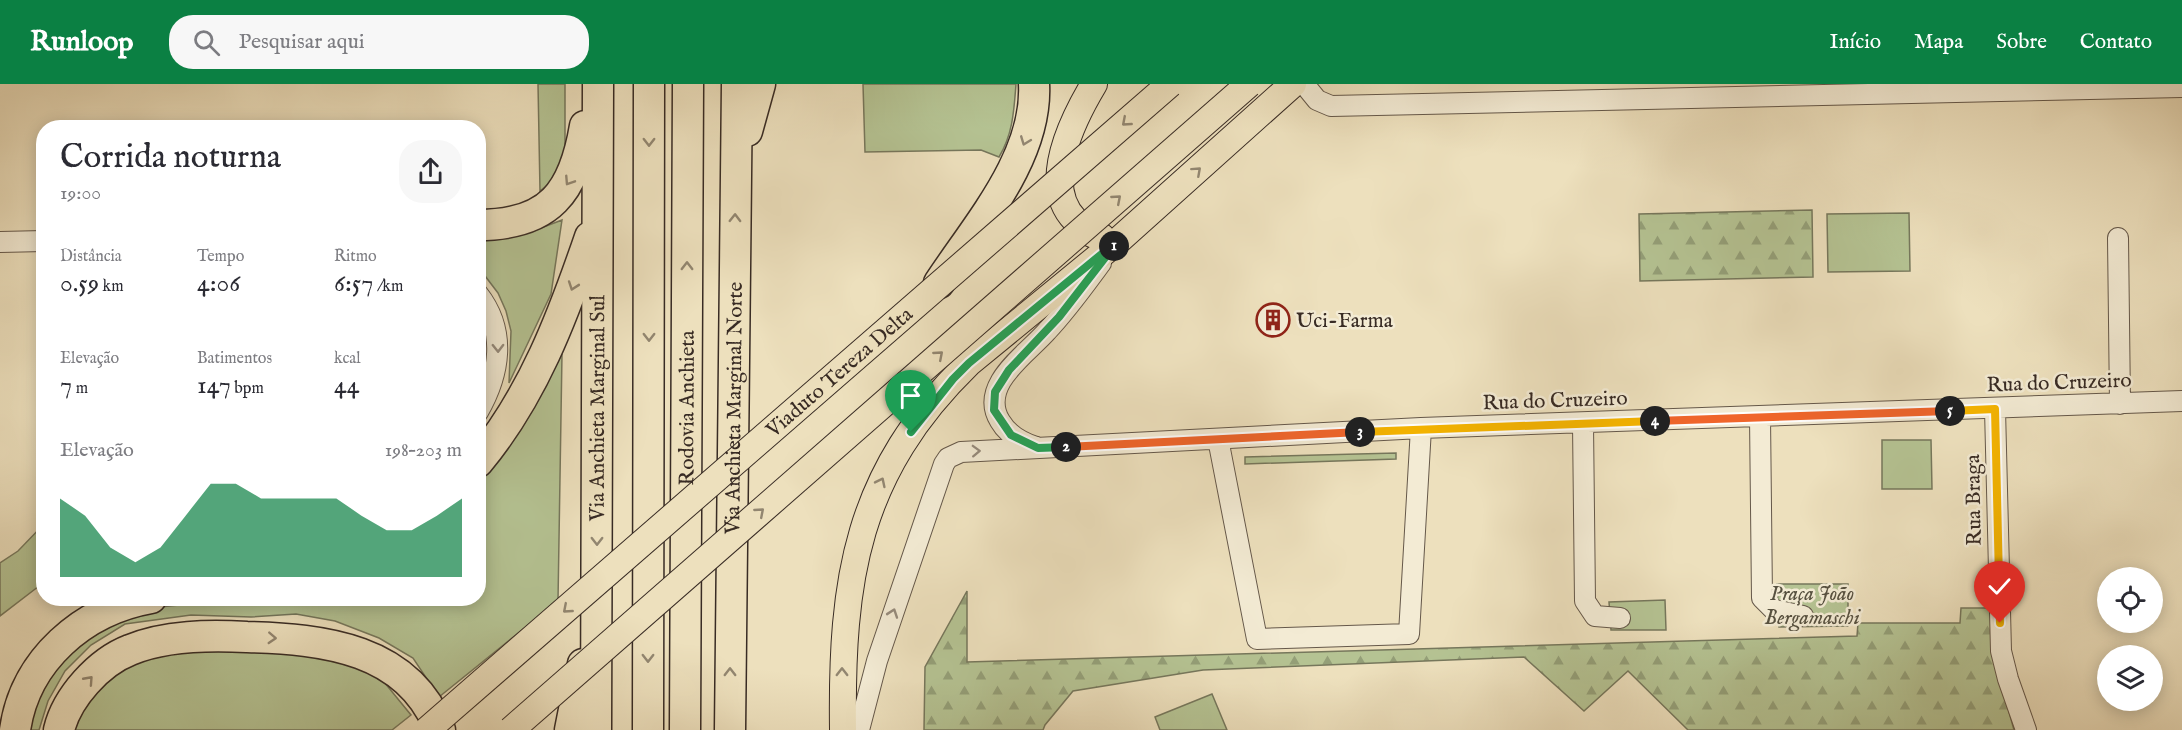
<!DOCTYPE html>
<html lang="pt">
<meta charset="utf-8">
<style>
:root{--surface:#fff;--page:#f7f7f7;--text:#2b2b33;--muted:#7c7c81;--accent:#0b8043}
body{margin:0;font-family:"IM FELL English",serif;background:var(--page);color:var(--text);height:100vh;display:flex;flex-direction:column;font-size:22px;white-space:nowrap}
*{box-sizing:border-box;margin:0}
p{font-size:20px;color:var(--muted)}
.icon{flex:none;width:33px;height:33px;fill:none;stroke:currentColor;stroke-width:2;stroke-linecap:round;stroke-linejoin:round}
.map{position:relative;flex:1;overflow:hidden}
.details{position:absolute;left:36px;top:36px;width:450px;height:486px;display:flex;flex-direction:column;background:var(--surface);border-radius:24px;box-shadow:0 3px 15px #0003}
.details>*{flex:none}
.fabs{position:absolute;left:2097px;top:483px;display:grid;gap:12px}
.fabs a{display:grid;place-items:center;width:66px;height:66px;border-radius:50%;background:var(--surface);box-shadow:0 3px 15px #0003;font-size:30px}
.pin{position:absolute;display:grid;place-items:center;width:51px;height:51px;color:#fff;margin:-62px -26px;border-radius:50% 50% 50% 0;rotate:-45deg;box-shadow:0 0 6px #0007}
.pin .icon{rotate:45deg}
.km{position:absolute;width:30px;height:30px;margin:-15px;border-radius:50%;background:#222;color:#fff;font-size:16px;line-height:30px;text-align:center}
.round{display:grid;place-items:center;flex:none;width:63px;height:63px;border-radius:24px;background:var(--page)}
.summary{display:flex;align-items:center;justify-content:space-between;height:102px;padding:0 24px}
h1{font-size:33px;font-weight:600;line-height:45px}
.stats{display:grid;grid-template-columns:repeat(3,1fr);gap:9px;height:102px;padding:6px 24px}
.stats div{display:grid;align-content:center}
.stats b{font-size:26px;font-weight:600}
.stats small{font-size:16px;font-weight:400}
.stats p{font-size:16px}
.chart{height:168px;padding:12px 24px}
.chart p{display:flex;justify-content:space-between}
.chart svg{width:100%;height:108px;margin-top:6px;fill:var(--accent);opacity:.7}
header{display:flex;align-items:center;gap:36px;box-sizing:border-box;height:84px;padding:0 30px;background:var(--accent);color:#fff}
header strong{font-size:28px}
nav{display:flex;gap:33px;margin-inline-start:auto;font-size:21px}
.search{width:420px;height:54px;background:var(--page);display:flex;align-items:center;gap:15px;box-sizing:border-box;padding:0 21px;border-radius:24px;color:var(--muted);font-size:22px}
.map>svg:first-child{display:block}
</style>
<header>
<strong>Runloop</strong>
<div class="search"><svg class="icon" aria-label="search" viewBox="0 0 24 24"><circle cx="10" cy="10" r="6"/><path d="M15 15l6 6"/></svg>Pesquisar aqui</div>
<nav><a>Início</a><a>Mapa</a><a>Sobre</a><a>Contato</a></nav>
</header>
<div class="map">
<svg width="2182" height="646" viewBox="0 0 2182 646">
<defs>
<pattern id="forest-firs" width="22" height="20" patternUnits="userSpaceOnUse" patternTransform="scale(1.5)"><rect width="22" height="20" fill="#b5c393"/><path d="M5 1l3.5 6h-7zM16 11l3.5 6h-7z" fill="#949f78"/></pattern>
</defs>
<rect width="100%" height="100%" fill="#ede0bd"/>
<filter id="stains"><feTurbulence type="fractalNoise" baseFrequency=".00333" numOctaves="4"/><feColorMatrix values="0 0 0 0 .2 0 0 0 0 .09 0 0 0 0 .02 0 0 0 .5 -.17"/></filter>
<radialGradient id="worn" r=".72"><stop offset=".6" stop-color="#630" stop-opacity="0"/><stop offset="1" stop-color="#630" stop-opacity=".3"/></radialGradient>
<path fill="#b5c393" stroke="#76775c" stroke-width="1.5" d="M538,0H565V87L540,107Z
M863,0H1016C1014,26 1013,50 999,73L981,66L865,68Z
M1909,129L1910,187L1828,188L1827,130Z
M562,136L551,210L509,299L511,247L506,227L498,209L479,184V152C518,153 526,150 562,136Z
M562,270L558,517L439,613L413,574L379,554L335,537L296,530L251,533L191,531L125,540L91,561L65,587L48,617L39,646H23L34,610L78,553L130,526L248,514H478L479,392L536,317Z
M1882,356H1931L1932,405H1882Z
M1396,369V375L1245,380V373Z
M43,441V499L0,532V479L18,467Z
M1777,500H1848V542L1779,543Z
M1665,516L1666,546H1611L1609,518Z
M308,562L380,593L411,631L392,646H70L93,602L140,571Z
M1212,610L1227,646H1160L1155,633Z"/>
<path fill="url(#forest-firs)" stroke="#76775c" stroke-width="1.5" d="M1812,126L1813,193L1640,197L1639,130Z
M967,507V578L1857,552L1858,539H1960L1961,524H1992L1993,570L2014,646H1688L1628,587L1584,627L1524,573L1203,586L1073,607L1045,641L1043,646H924L925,583Z"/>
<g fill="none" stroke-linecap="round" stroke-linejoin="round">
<defs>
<path id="minor" d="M1304,0L1317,16L1331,22L2182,3
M2118,154L2120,320
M0,158L44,157
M478,210C507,247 500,290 478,328
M1995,325L2001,567L2008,595L2026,646
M1760,333L1762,514L1774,526L1803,532
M1583,340L1585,517L1595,532L1620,534
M1218,355L1257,555L1409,550L1421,344
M1036,363C1021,358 1008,351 1000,337C978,301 1027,270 1047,247C1067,226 1084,202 1101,179
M859,646L877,577L944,380L948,374L961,368L1421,344L2182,317"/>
<path id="major" d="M1094,0C1073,35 1040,100 1075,136C1082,144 1091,152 1102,153
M843,646C841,495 856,389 969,279L1120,155L1293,0"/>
<g id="highway">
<path d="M747,47L760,0"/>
<path d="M478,141C550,141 574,108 585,42"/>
<path d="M939,199C977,141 1038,73 1034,0"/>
<path d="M478,378C533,312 563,232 590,153"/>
<path d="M15,646C25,576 83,526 151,514"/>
<path d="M59,646C67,613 99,578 130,566C165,551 210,551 247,553C323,555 409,564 440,646"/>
<path d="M570,646L583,580"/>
<path id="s1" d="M596,646L598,0"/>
<path d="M648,646L649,0"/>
<path id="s2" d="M685,646L688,0"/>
<path id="s3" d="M730,646L737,0"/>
</g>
</defs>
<use href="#minor" stroke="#65584a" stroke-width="22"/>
<use href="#major" stroke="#382b24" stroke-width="28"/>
<use href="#highway" stroke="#382b24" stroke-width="33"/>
<use href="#minor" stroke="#f3ebd4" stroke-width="20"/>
<use href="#major" stroke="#ede0bd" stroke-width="26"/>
<use href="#highway" stroke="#ede0bd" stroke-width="30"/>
<defs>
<g id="major-bridge">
<path id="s4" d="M427,646L1170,0"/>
<path d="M511,646L1249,0"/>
</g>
</defs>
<use href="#major-bridge" stroke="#382b24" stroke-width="28" stroke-linecap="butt"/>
<use href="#major-bridge" stroke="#ede0bd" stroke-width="26"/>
</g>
<defs><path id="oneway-chevron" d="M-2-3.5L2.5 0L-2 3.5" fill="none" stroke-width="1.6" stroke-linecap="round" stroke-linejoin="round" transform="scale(1.5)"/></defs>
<g stroke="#928670">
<use href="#oneway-chevron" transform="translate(1126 38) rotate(139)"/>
<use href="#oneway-chevron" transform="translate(1025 57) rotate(111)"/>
<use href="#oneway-chevron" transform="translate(649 58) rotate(90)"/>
<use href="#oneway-chevron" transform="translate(1197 87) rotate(-42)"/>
<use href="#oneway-chevron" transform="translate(569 97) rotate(123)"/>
<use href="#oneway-chevron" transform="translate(1117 115) rotate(-41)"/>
<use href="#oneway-chevron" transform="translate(735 134) rotate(-89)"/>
<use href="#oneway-chevron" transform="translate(687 182) rotate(-90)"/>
<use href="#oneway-chevron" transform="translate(573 202) rotate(109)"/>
<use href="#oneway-chevron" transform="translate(649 253) rotate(90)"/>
<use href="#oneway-chevron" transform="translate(939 271) rotate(-41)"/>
<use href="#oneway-chevron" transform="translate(881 398) rotate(-64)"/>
<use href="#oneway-chevron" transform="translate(760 428) rotate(-41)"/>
<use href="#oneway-chevron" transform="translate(597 457) rotate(90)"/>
<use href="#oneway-chevron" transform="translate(567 525) rotate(139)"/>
<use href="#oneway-chevron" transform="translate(272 554) rotate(3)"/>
<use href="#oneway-chevron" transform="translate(648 574) rotate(90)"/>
<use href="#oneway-chevron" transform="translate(730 588) rotate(-90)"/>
<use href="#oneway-chevron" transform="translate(842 588) rotate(-90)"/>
<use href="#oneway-chevron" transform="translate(89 596) rotate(-48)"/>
</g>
<g stroke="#968b7c">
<use href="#oneway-chevron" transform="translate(498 264) rotate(89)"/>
<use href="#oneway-chevron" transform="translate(976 367) rotate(-2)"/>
<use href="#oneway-chevron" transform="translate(893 529) rotate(-71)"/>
</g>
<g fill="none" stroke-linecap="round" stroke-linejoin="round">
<defs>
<path id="split-1" d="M911,348L953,295L969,279L1120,155L1114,162"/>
<path id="split-2" d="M1066,363L1038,364L1011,351L994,326L995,308L1009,286L1059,233L1114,162"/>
<path id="split-3" d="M1066,363L1360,348"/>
<path id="split-4" d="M1360,348L1655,337"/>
<path id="split-5" d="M1655,337L1950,327"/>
<path id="split-6" d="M1950,327L1995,325L2000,539"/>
</defs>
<use href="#split-1" stroke="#fff" stroke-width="12"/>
<use href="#split-2" stroke="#fff" stroke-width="12"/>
<use href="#split-3" stroke="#fff" stroke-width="12"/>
<use href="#split-4" stroke="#fff" stroke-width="12"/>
<use href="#split-5" stroke="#fff" stroke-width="12"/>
<use href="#split-6" stroke="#fff" stroke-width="12"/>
<use href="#split-1" stroke="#22a559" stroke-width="8"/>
<use href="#split-2" stroke="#22a559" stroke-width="8"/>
<use href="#split-3" stroke="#f0652b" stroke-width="8"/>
<use href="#split-4" stroke="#f5b400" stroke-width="8"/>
<use href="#split-5" stroke="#f0652b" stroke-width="8"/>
<use href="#split-6" stroke="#f5b400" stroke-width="8"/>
</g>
<defs>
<symbol id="building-ring" viewBox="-11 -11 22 22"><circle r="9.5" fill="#f3ebd4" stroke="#8f2418" stroke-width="1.5"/><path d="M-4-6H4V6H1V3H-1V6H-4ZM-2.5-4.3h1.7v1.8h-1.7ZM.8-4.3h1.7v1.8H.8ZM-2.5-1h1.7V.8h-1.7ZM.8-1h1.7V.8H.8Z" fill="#8f2418"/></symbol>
</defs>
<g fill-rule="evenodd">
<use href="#building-ring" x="1254" y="217" width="38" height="38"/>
</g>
<g text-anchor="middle" stroke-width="5" stroke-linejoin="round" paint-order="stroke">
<g font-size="21" fill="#382b24" stroke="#f3ebd4" text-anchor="start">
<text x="1296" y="243">Uci-Farma</text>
</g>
<g font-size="21" fill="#382b24" stroke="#f3ebd4">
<text dy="7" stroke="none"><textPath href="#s4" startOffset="546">Viaduto Tereza Delta</textPath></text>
<text transform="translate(2059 298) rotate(-2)" y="7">Rua do Cruzeiro</text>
<text transform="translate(1555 316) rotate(-2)" y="7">Rua do Cruzeiro</text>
<text dy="7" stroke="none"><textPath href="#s1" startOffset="322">Via Anchieta Marginal Sul</textPath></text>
<text dy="7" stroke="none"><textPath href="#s2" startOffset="322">Rodovia Anchieta</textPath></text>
<text dy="7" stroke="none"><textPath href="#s3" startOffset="322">Via Anchieta Marginal Norte</textPath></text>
<text transform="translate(1973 416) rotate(-91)" y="7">Rua Braga</text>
</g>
<g font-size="21" font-style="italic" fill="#575140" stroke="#f3ebd4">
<text x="1812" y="516">Praça João<tspan x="1812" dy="24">Bergamaschi</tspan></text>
</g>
</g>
<rect width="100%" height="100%" filter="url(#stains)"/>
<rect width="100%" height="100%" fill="url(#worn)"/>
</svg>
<div class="fabs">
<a><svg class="icon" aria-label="locate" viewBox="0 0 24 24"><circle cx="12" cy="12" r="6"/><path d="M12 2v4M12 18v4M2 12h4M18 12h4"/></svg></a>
<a><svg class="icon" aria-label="layers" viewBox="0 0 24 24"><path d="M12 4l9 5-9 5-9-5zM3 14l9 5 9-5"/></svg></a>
</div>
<div class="pin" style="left:911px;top:348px;background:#1e9e55"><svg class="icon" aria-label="arrive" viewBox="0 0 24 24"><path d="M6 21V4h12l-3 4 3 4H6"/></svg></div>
<div class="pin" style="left:2000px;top:539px;background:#d93025"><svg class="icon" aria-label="check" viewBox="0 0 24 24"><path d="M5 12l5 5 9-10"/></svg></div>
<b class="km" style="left:1114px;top:162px">1</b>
<b class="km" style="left:1066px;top:363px">2</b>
<b class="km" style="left:1360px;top:348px">3</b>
<b class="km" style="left:1655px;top:337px">4</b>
<b class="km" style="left:1950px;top:327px">5</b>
<section class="details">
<div class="summary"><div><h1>Corrida noturna</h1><p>19:00</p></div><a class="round"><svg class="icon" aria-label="share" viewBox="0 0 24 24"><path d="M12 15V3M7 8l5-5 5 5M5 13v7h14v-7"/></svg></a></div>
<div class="stats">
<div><p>Distância</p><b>0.59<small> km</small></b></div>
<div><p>Tempo</p><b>4:06</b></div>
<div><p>Ritmo</p><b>6:57<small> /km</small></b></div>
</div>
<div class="stats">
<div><p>Elevação</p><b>7<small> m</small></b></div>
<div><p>Batimentos</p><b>147<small> bpm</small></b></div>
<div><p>kcal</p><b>44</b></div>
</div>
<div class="chart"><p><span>Elevação</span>198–203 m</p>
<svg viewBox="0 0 160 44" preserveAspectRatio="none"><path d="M0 44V12L10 19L20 32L30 38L40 32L50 19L60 6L70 6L80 12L90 12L100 12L110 12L120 19L130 25L140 25L150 19L160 12V44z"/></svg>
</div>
</section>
</div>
